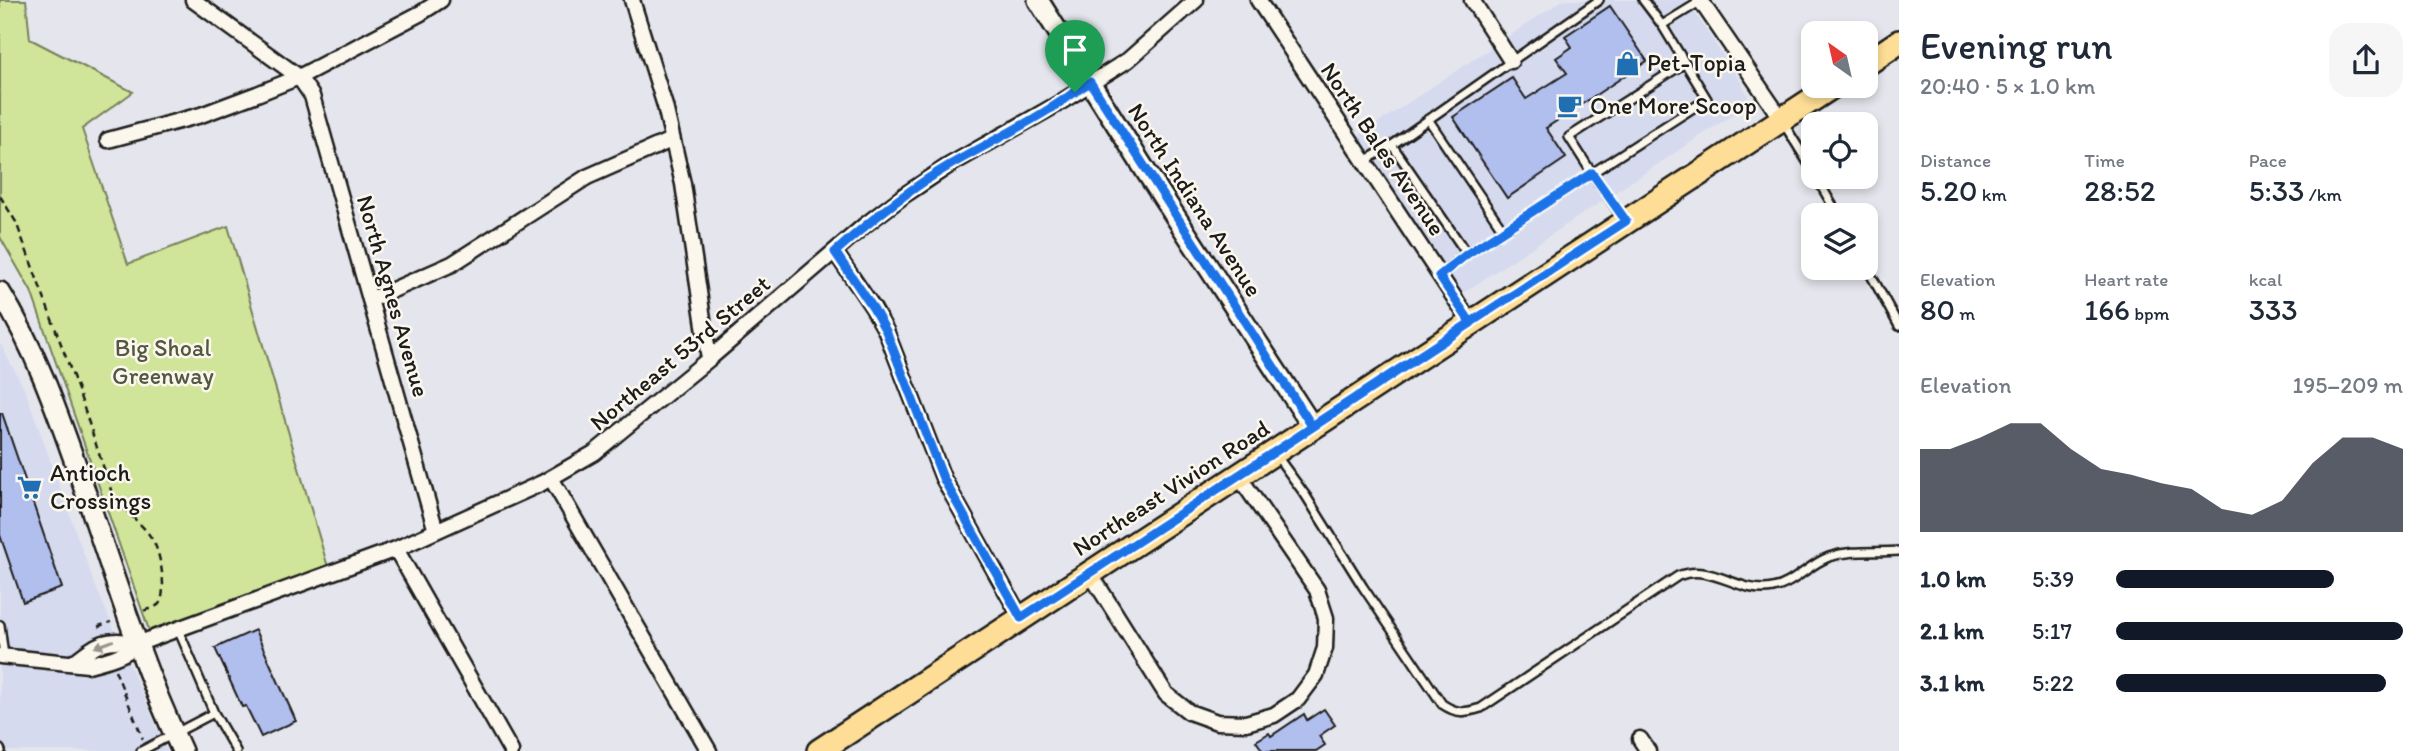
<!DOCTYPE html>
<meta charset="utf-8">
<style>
:root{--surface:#fff;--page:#f6f6f7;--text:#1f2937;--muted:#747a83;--accent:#111827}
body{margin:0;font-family:Itim,sans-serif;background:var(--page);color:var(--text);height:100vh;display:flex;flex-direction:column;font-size:26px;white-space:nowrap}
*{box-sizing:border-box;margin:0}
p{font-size:23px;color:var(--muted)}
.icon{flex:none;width:38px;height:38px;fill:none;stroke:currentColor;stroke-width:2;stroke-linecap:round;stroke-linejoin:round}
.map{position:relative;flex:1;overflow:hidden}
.sheet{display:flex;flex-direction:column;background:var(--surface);width:525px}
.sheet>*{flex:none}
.needle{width:46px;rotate:326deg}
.fabs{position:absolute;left:1801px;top:21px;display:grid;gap:14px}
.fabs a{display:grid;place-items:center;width:77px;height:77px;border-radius:14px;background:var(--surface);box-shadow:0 4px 10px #0003;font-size:35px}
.pin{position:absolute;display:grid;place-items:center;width:60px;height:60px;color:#fff;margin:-72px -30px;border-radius:50% 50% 50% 0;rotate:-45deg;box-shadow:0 0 7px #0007}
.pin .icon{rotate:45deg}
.round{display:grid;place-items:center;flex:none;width:74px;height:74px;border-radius:21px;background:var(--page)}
.headline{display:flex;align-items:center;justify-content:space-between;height:119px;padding:0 21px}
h1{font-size:38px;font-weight:600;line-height:52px}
.figures{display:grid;grid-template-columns:repeat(3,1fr);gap:10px;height:119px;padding:7px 21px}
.figures div{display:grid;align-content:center}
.figures b{font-size:30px;font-weight:600}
.figures small{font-size:19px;font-weight:400}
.figures p{font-size:19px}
.chart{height:196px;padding:14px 21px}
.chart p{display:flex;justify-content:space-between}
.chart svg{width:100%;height:126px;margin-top:7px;fill:var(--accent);opacity:.7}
ul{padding:0 21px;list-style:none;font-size:23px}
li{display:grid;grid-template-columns:112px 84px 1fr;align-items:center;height:52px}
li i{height:18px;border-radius:9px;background:var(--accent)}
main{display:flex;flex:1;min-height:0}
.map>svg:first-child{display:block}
</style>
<main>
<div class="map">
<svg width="1899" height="751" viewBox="0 0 1899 751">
<rect width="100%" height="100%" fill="#e5e6ed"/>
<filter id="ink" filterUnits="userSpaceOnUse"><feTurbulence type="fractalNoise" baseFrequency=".0143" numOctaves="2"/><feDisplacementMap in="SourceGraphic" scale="14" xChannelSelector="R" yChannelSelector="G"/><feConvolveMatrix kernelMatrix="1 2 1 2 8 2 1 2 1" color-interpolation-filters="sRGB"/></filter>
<g filter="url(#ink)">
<path fill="#d5daee" d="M1563,0H1686L1742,84L1747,93L1749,104L1463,293L1449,279L1355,138Z
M0,343L25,390L95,585L167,751H0Z"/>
<path fill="#d0e599" stroke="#76805a" stroke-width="2" d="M0,0H26L30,39L133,92L82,129L128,264L228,226L330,574L149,630L31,291L0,237Z"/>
<path fill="#b1bfef" stroke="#1c1c1c" stroke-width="2" d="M1610,6L1647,61L1546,128L1566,158L1507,198L1453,117L1512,78L1526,99L1567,73L1556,58L1572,47L1565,36Z
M0,413H2L62,588L23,602L0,535Z
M255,630L296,721L261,737L246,706L242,707L215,648Z
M1324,709L1335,725L1319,736L1325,745L1316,751H1263L1256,741L1269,733L1271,736L1304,714L1307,720Z"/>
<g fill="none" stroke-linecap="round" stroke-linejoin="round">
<defs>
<path id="lane" d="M1662,25L1701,1
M1428,119L1503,230
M1784,124L1813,171
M1392,145L1599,0
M1365,161L1392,145L1467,254L1440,275
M1816,177L1838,215
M1623,218L1592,173L1707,99L1662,25L1643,0
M1467,254L1592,173L1569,137L1685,63
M1866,266L1899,326
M1276,455L1306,496L1363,587L1442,704C1457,714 1464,713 1481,708L1678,576C1712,562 1739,595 1773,588C1794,584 1809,564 1829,557C1853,549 1875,553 1899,551
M0,625L4,656
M178,629L214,713L236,751
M0,749L1,751
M141,751L214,713"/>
<path id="street" d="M193,0L299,77L312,96L436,531
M632,0L665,106L683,184L709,359
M1258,0L1471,323
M1472,0L1511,61
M1700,0L1782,120
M108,140L201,115L257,94L299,77L421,13L441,0
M835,252L873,308L886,331L943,478L1021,618
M370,300L452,264L587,177L671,140
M551,478L709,751
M396,549L511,751
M1090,573L1166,694L1189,712L1217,722L1246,723L1274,715L1298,699L1316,675L1325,648L1326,618L1317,590L1238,475
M0,656L88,665C104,661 125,656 137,644L396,549L542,483L594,453L709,359L865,225L906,194L948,166L1056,105L1128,60L1196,0
M74,662C97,644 107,636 137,644
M1640,739L1648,751"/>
<path id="secondary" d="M1038,0L1147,173L1312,426
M0,292C37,351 59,417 82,482C113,573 141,664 182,751"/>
<path id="primary" d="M1866,64L1899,42
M819,751L1833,86"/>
</defs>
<use href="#lane" stroke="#1c1c1c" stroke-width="12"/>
<use href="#street" stroke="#1c1c1c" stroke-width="19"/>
<use href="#secondary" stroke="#1c1c1c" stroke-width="24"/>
<use href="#primary" stroke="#1c1c1c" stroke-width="28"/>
<path stroke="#1c1c1c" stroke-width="2.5" stroke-dasharray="7 5" stroke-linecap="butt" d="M0,196L16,222L78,390L112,493C122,511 141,521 152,539C160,550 168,593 159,604C155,608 148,609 143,611
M100,628L99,626L111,622
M115,670L143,739"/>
<use href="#lane" stroke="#fbf7ec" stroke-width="7"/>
<use href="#street" stroke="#fbf7ec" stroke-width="14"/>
<use href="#secondary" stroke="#fbf7ec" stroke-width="19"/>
<use href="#primary" stroke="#fede96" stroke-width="23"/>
</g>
<defs><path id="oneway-solid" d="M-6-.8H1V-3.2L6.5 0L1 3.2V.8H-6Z" transform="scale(1.75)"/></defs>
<use fill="#97948e" href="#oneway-solid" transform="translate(104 644) rotate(159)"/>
</g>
<g fill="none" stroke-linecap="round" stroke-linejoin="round" filter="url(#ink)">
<defs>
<path id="route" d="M1075,92L1090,82L1312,426L1626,221L1592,173L1467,254L1439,276L1471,323L1021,618L943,478L886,331L873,308L835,252C871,220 909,189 950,165C992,141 1036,120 1075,92"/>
</defs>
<use href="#route" stroke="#fff" stroke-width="14"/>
<use href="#route" stroke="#1a73e8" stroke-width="9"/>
</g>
<defs>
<symbol id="shop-bare" viewBox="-9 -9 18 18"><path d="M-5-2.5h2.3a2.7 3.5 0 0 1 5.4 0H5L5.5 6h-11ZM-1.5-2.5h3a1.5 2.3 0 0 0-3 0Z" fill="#1f6fb2" stroke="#fbf7ec" stroke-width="2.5" paint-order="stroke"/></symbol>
<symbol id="cafe-bare" viewBox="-9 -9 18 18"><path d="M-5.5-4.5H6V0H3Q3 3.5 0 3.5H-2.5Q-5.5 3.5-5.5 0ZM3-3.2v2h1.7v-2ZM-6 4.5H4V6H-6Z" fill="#1f6fb2" stroke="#fbf7ec" stroke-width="2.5" paint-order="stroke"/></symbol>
<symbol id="supermarket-bare" viewBox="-9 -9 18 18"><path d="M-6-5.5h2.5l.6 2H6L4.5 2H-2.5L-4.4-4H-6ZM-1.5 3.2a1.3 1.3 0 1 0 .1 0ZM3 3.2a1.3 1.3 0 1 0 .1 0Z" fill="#1f6fb2" stroke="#fbf7ec" stroke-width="2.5" paint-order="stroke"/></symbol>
</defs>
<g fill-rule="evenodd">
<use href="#shop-bare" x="1610" y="46" width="35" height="35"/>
<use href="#cafe-bare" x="1552" y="88" width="35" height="35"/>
<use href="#supermarket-bare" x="12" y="470" width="35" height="35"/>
</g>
<g text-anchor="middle" stroke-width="5" stroke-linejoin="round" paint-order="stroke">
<g font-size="24" fill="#1c1c1c" stroke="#fbf7ec" text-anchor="start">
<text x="1647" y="71">Pet-Topia</text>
<text x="1590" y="114">One More Scoop</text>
<text x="50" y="481">Antioch<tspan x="50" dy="28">Crossings</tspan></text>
</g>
<g font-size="24" fill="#1c1c1c" stroke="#fbf7ec">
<text transform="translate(1383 149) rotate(56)" y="8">North Bales Avenue</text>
<text transform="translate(1195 200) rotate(57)" y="8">North Indiana Avenue</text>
<text transform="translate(393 296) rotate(74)" y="8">North Agnes Avenue</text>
<text transform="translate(680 353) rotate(-40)" y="8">Northeast 53rd Street</text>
<text transform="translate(1171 488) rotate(-33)" y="8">Northeast Vivion Road</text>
</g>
<g font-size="24" fill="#525842" stroke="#fbf7ec">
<text x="163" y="356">Big Shoal<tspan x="163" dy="28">Greenway</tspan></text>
</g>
</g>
</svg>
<div class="fabs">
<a><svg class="needle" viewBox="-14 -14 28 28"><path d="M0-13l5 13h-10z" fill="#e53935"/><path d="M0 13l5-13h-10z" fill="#747a83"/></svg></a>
<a><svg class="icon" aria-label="locate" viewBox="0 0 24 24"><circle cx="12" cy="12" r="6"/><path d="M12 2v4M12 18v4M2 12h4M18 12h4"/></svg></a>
<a><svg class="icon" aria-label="layers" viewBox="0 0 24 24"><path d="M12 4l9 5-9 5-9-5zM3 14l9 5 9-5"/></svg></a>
</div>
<div class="pin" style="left:1075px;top:92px;background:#1e9e55"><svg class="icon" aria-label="arrive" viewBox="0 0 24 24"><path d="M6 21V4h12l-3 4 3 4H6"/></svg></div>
</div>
<section class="sheet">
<div class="headline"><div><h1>Evening run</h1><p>20:40 · 5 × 1.0 km</p></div><a class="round"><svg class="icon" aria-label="share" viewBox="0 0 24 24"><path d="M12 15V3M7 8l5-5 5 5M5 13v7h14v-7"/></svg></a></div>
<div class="figures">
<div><p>Distance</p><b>5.20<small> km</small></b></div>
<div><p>Time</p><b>28:52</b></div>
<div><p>Pace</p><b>5:33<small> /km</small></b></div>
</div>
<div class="figures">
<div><p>Elevation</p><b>80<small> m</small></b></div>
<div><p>Heart rate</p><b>166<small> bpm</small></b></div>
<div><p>kcal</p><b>333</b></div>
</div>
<div class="chart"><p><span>Elevation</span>195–209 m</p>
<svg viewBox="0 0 160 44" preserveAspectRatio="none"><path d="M0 44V15L10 15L20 11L30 6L40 6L50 15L60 22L70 24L80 27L90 29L100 36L110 38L120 33L130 20L140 11L150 11L160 15V44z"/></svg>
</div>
<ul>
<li><b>1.0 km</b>5:39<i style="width:76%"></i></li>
<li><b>2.1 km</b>5:17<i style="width:100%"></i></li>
<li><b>3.1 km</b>5:22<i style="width:94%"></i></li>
</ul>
</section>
</main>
